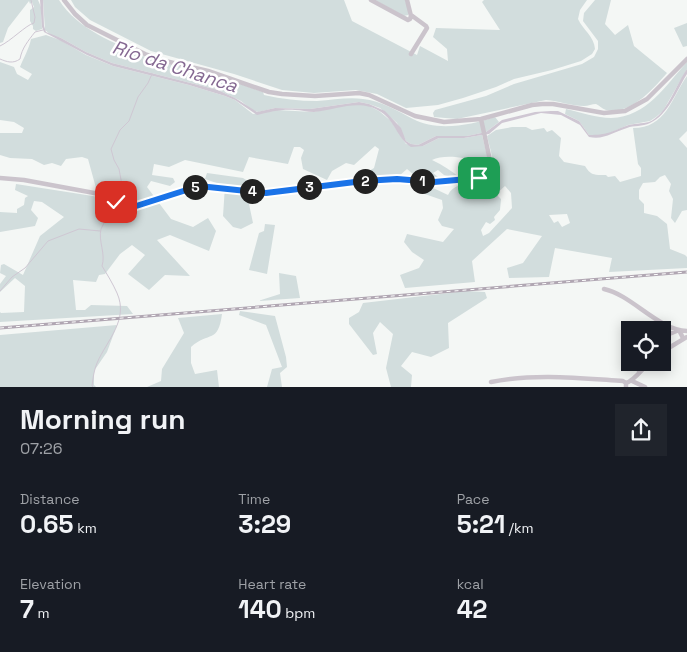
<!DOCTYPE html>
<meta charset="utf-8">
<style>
:root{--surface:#171b24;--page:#20242c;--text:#f1f3f6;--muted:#9ea1a6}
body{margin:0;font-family:"Space Grotesk",sans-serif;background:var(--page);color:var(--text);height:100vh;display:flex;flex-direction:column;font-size:19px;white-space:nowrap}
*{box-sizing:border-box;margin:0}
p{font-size:16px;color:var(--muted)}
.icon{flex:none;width:28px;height:28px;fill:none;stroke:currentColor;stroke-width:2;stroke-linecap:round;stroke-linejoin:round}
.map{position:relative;height:387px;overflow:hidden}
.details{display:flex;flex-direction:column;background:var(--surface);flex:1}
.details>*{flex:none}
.controls{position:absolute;left:621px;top:321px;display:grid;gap:10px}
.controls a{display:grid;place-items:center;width:50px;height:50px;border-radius:0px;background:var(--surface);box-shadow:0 2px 12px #0003;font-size:25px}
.pin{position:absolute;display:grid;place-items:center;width:42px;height:42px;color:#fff;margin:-21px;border-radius:10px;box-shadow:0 2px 8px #0006}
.km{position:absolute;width:25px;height:25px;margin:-12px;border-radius:50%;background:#222;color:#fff;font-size:14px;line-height:25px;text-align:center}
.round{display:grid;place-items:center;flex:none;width:52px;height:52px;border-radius:0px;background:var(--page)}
.summary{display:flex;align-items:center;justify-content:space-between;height:85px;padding:0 20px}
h1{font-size:28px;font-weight:700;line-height:38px}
.stats{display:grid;grid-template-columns:repeat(3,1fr);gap:8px;height:85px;padding:5px 20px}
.stats div{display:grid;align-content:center}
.stats b{font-size:25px;font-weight:700}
.stats small{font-size:14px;font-weight:400}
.stats p{font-size:14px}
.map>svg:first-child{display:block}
</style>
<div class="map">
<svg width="687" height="387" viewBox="0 0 687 387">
<rect width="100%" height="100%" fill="#f4f7f5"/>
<path fill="#d2dddd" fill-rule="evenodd" d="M0,0H38L41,7L42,29L36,31L33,29V26L30,21V10L34,7L32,2L30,4L29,1L8,28L3,42L0,43Z
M43,0H59C78,30 115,43 146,57L156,61L214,75L263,92L264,95C282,99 299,101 317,101C333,100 348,97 363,99C381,101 398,111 413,119C437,132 471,125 495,117L499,122L486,132L467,136H436L418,145L411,144L406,141L397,123L380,108L369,104L359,102L310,109L275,108L258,112L252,110L241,101L218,90L112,63L86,52L61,38L51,35L45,30Z
M71,0H344L352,21L417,55L420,46L448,61L447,49L433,37L436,28L500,30L482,2L484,0H587L580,10L578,19C583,30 594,36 595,49L592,54L581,61L552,70L514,79L496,87L463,98L438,105L406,108L377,94L356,90L314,93L282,90L234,74L151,51L90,20L75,7Z
M375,0H405L409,12L408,15L404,16Z
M595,0H611L605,24L615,35L628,25L634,46L667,73C652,90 631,115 606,110C602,109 599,105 596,104C592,104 588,106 584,106C571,106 559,101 546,100L457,119L434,117L433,113L435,110L486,96L514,84L582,64L594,57L598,49V41L583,21L584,13Z
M687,23V46L683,47L674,28Z
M46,35L60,40L86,55L113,66L189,85L225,96L235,100L253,114L277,110L313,112L347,105H367L379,111L391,121L406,144L423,146L439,138H464L482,135L490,167C484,167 483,165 479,163C466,157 444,154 432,160C443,165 452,171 461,179L452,180V177L444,175L438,170L433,173L438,177L437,180H432L430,176C419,181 415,176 407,169L399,176L368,178L369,171L374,168L379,149L375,146L354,165L346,163L332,171L327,180L303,169L301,158L304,150L300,147H294L288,164L249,157L243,172L185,160L169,167L154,164L152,175L173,178L175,182L170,186L151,181L147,187L171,219L193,227L208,218L216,231L209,251L170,235L157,240L190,276L165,275L149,290L128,274L145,255L132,245L120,254L105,274L99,275L96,282L73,280L76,310H85L91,305L127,306L133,314L0,322V312L1,313L24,312L25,286L15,278L0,292V284L6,276L0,273L1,265L4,264L23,275L40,236L64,217L42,202L34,201L31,210L38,218L35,226L0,232V212L17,213V209L24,205L25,198L28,196L15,190L16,184L99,197L106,201L105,190L96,188L88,159L82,157L66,159L61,166L52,163L44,165L32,159L10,158L0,155V133H22L24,128L14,122L0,120V62L14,67L17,74L28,80L32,74L20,67C24,57 29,49 31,39Z
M687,62V69L663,111L656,117L650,121L628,125L605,135H589L579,121L565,114L566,109C580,112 597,118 611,118C647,117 666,85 687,62Z
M687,76V131L679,139L687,148V210L682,211L675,223L671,218L673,199L669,191L671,184L665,175L660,177L655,182L643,183L639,190V199L644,204V213L657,216L667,224L670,249L685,255L687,257V268L609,272L612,258L555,248L549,277L509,278L507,268L523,263L542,236L507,229L472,261L475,282L405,288L400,275L419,268L424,260L412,252L404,242L407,234L443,242L454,229L442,226L438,220L443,208L442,200L419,192L418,189L420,187H431L448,195C457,176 490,190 493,168C494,160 489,145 487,136L496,130L512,127H526L532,130L544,128L547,132L552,130L561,138L559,156L564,162L585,166C591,176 595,175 606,175L608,177L615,176L620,182L641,176V168L638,164L633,128C666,128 671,99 687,76ZM505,186L511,193L512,208L489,233L483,236L481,230L486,222L490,224L495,220L494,217L500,210L501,199L496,194ZM567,214L570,223L562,227L558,221L554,223L549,215Z
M207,173L243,178L257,187L269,189L249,204L253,223L241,229L233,227L223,216L225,186L205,179Z
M265,224L275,225L267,274L249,270L259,233L264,231Z
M279,273L296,276L300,298L258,301L280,294Z
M466,291L485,292L487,298L448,323L449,348L431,357L412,352L401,366L412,375L411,387H391L386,368L393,334L380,322L373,333L377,354L373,355L349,324V318L359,312L363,303Z
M240,311L275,316L286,357L287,367L280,373L282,387H267L272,369L282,367L266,325L239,315Z
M222,314C218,344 209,331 191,347V363L195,374L217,370L219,387H147L161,381L162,369L184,333L178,318Z
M117,325L107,352L94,371V385L96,387H0V335Z"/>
<path fill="#cfc7d3" d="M40,0H43L44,26L46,32L61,38L86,52L112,63L218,90L235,98L257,112L275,108L310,109L359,102L369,104L385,111L401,128L406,141L411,144L418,145L436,136H467L486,132L502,120L535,112L551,111H558L579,121L589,135C607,135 610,132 626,126C633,123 642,124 649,122C667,115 676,84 687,69V74C677,90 668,115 650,123C642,127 634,125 627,128C613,132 605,140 589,137L580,125L561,115L541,113L502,123L489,134L482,135L464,138H439L423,146L411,147C397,138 395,121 381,112C359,98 338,110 314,112C307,112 301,110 295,110C281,109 270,112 257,115L235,100L225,96L189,85L113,66L87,55L44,32L42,27Z"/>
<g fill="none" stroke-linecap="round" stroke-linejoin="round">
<path stroke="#cfc7d3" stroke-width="1" d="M0,46C11,41 26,25 34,23L35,17L31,0
M0,59C7,62 13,64 20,59C22,48 28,41 35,32L43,30
M116,200L122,185L119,169L114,160L111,149L120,130L129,121L138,97L148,83L152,74
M0,291L12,277L25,268L48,241L79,229L100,231
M93,387L92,386C93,378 94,370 97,363C107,340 129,320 117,293C113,284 107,274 102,266C106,254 98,241 101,229C104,221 112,212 115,204"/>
<path stroke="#cbc4cc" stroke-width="4.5" d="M64,0L75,14L87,25L145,54L165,61L208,71L269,92L282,94L315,96L359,93L369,95L415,116L444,122L481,119L532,105L542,104H553L604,113L625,111L647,99L687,59
M371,0L408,20L410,19L411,16L407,0
M411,15L426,26L427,28L411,54
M0,178L24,180L105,195L122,206L133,207L199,186L266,193L363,181L397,179L434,182H451L486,175L490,171L491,165L481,119
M604,289C632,295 658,330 687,331
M662,337L679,330L683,338
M662,352L687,337
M639,372L641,362
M632,381L645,387
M491,382C535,373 579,378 623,381L626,383V387
M626,383C634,381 643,368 650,362"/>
<defs>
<path id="rail" d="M0,328L687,272"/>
</defs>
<use href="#rail" stroke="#b0a6b2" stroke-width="3"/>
<use href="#rail" stroke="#fff" stroke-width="1" stroke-dasharray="4" stroke-linecap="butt"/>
</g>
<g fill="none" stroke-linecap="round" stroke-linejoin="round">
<defs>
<path id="route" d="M116,202L122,206L133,207L199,186L266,193L363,181L397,179L434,182L479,178"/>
</defs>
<use href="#route" stroke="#fff" stroke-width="10"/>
<use href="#route" stroke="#1a73e8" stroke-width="6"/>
</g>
<g text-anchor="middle" stroke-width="5" stroke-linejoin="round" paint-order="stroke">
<g font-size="19" font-style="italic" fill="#856992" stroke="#fff">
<text transform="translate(175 66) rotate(18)" y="7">Río da Chanca</text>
</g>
</g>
</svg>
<div class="controls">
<a><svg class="icon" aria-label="locate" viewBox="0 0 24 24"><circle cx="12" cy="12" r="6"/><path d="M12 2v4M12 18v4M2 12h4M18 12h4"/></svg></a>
</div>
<div class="pin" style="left:479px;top:178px;background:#1e9e55"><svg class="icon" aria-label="arrive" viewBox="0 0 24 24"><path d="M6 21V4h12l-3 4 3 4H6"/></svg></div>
<div class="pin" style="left:116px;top:202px;background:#d93025"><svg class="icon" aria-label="check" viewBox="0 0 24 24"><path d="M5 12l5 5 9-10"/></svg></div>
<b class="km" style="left:422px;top:181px">1</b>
<b class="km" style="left:365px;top:181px">2</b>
<b class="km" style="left:309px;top:187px">3</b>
<b class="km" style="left:252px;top:191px">4</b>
<b class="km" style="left:195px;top:187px">5</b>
</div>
<section class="details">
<div class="summary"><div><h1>Morning run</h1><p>07:26</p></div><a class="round"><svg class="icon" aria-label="share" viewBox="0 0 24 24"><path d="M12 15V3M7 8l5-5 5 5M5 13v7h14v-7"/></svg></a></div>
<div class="stats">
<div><p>Distance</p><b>0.65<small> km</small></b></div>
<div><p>Time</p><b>3:29</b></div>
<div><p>Pace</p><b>5:21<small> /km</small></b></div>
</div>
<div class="stats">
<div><p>Elevation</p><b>7<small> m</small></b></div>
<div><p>Heart rate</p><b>140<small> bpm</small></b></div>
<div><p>kcal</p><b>42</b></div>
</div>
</section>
